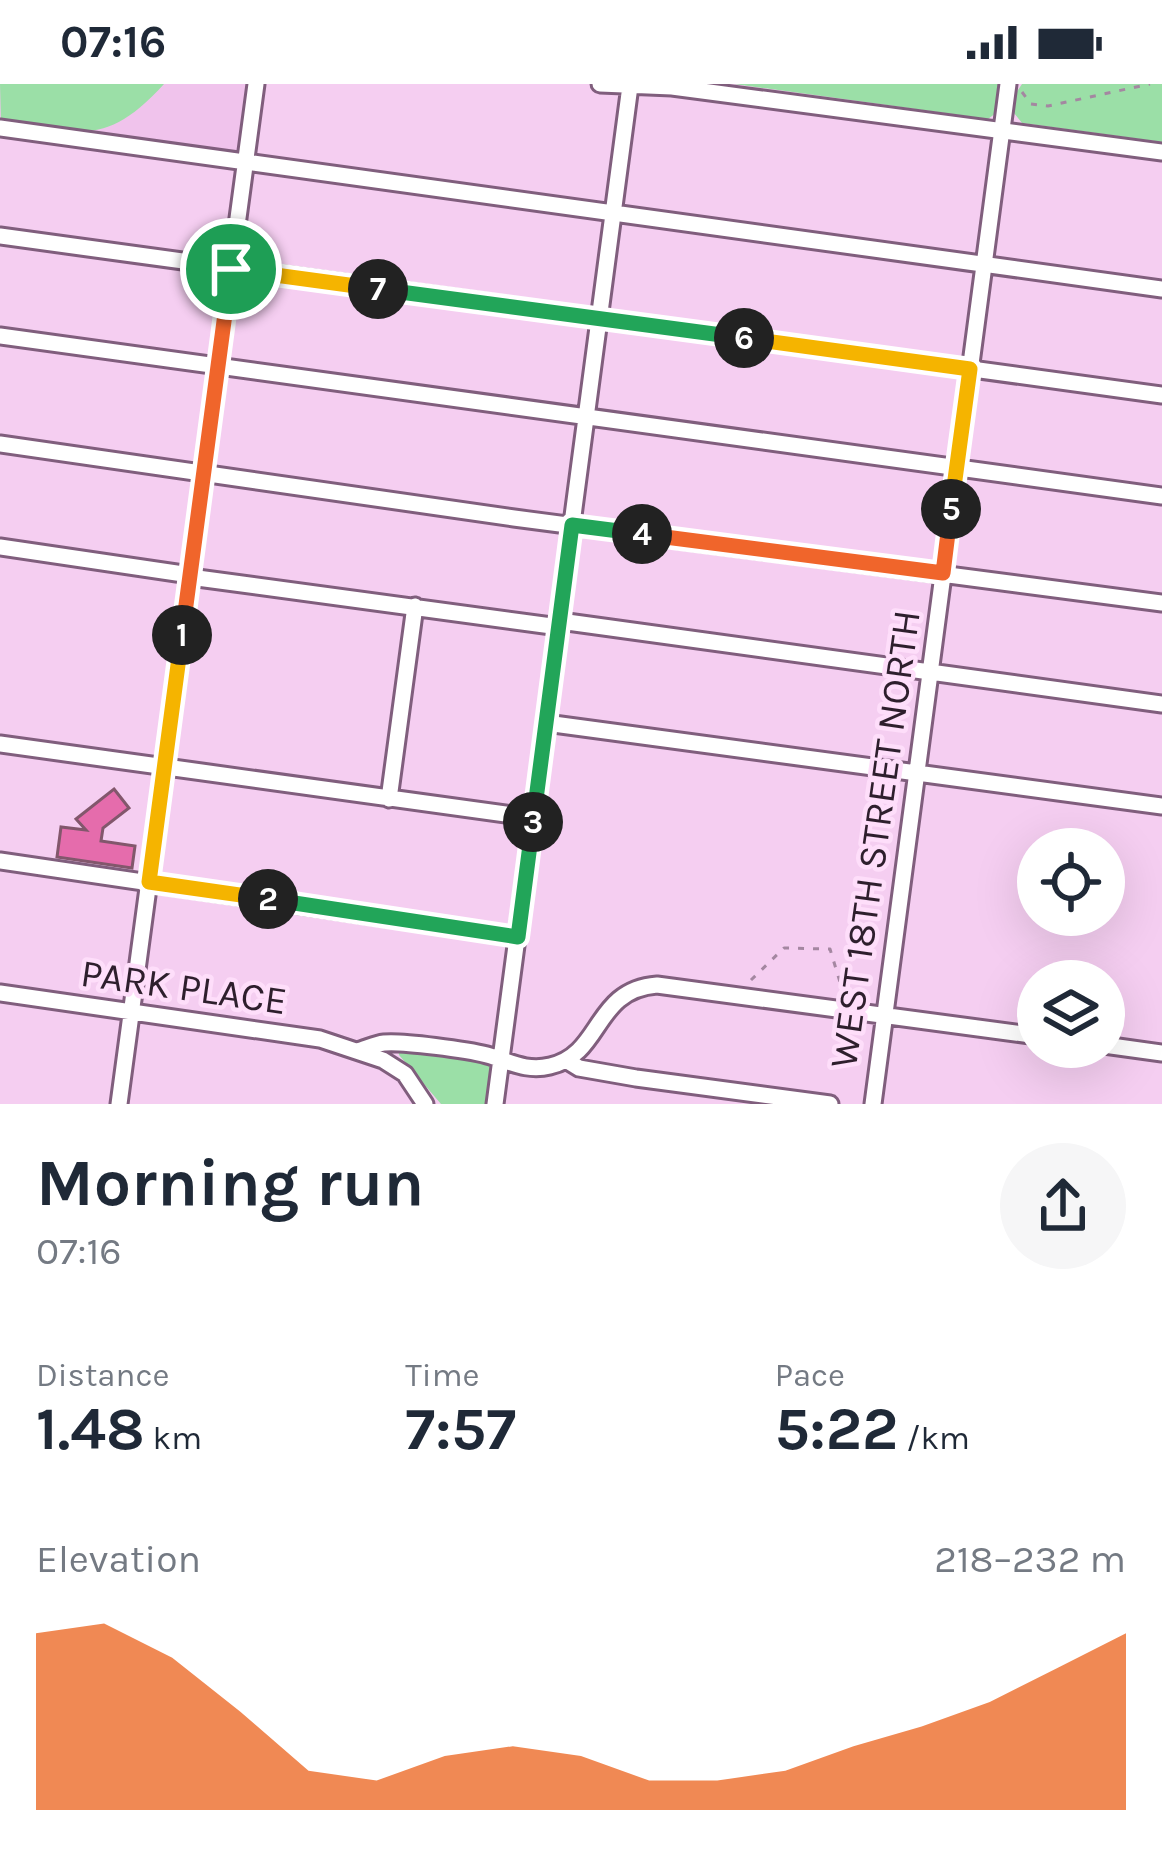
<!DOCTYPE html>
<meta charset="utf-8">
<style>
:root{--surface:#fff;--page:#f6f6f7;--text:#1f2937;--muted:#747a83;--accent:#ea580c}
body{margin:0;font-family:Karla,sans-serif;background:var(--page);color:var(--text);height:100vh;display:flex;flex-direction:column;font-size:45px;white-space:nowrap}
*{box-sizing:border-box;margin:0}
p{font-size:39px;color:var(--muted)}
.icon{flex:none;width:66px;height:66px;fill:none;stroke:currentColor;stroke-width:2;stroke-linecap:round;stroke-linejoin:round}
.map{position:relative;height:1020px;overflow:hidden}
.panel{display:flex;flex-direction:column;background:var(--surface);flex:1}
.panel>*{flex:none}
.fabs{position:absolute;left:1017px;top:744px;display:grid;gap:24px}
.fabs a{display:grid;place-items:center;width:108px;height:108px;border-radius:50%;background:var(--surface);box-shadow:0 12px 48px #0002;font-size:60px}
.pin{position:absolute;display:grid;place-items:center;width:102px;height:102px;color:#fff;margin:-51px;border:6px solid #fff;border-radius:50%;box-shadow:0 3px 12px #0007}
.km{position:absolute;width:60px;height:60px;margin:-30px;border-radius:50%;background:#222;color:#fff;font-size:33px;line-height:60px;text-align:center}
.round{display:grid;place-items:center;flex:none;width:126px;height:126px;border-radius:63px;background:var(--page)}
.headline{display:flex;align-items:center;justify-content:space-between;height:204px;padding:0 36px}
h1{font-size:66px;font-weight:700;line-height:90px}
.figures{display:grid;grid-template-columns:repeat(3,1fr);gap:18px;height:204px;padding:12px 36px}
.figures div{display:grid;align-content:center}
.figures b{font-size:60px;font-weight:700}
.figures small{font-size:33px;font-weight:400}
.figures p{font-size:33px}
.chart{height:336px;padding:24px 36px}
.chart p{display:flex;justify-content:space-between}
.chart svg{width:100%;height:216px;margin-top:12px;fill:var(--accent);opacity:.7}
.status{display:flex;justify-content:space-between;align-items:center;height:84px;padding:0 60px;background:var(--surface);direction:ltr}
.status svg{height:33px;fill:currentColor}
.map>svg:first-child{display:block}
</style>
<div class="status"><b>07:16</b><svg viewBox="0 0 49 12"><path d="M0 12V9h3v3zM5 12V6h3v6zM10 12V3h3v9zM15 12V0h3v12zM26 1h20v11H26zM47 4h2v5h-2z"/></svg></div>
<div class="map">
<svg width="1162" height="1020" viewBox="0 0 1162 1020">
<rect width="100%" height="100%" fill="#f5cef1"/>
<path fill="#f0c3ec" d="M0,0H248L238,72L0,38Z"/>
<path fill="#9bdfa7" d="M0,0H164C106,64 78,49 1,38Z
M734,0H1000L996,29L988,35Z
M1022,0H1162V58L1022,39L1014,29L1016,9Z
M398,964L487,976L493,979L488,1020H441L399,971Z"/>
<path fill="#e56cac" stroke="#82576c" stroke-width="3" d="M114,705L129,724L103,744L101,757L135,762L132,784L57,773L61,743L86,746L76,735Z"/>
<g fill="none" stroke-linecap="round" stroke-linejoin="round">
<defs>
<path id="minor" d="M600,0L672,3L1162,68
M0,44L1162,205
M0,152L1162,311
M0,252L1162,412
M0,360L514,434L1162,519
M0,463L190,491
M190,493L559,543
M560,537L1162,620
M546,639L1162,722
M0,660L534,734
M389,715L415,522
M0,777L518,853
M0,909L320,955L383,976L405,990L425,1020
M1104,961L1162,969
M357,967C365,965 375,960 384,959C402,957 468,966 487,971C509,977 526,988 550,982C603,970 593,906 657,901L1038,952
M566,976L579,984L636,994L830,1020
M119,1020L256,0
M495,1020L630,2
M873,1020L1008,0"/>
</defs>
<use href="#minor" stroke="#805e7d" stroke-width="21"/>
<path stroke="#a487a1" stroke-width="3" stroke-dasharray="6 9" stroke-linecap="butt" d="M1022,8L1031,20L1048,22L1150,0
M751,896L784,864L830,865L843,908"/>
<use href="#minor" stroke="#fff" stroke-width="15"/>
</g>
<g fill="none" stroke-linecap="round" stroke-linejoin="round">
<defs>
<path id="split-1" d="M182,551L231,185"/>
<path id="split-2" d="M182,551L149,798L268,815"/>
<path id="split-3" d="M268,815L518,853L533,738"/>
<path id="split-4" d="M533,738L572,441L642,450"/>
<path id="split-5" d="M642,450L943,489L951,425"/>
<path id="split-6" d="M744,254L970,285L951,425"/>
<path id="split-7" d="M378,205L744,254"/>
<path id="split-8" d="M231,185L378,205"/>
</defs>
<use href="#split-1" stroke="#fff" stroke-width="24"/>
<use href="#split-2" stroke="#fff" stroke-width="24"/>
<use href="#split-3" stroke="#fff" stroke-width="24"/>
<use href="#split-4" stroke="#fff" stroke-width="24"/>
<use href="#split-5" stroke="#fff" stroke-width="24"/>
<use href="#split-6" stroke="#fff" stroke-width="24"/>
<use href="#split-7" stroke="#fff" stroke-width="24"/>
<use href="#split-8" stroke="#fff" stroke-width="24"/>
<use href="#split-1" stroke="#f0652b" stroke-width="15"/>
<use href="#split-2" stroke="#f5b400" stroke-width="15"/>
<use href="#split-3" stroke="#22a559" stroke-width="15"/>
<use href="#split-4" stroke="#22a559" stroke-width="15"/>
<use href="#split-5" stroke="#f0652b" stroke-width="15"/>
<use href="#split-6" stroke="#f5b400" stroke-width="15"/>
<use href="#split-7" stroke="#22a559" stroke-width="15"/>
<use href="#split-8" stroke="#f5b400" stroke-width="15"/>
</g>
<g text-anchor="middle" stroke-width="9" stroke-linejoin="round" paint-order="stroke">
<g font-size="39" fill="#2e1f2d" stroke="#fedefa">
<text transform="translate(874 755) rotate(-82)" y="14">WEST 18TH STREET NORTH</text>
<text transform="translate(184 902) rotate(8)" y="14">PARK PLACE</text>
</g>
</g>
</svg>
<div class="fabs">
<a><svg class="icon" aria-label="locate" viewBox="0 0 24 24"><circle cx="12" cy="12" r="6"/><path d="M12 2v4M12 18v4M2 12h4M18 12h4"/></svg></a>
<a><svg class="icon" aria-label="layers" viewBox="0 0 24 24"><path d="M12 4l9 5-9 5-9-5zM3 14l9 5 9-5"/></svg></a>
</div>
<div class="pin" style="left:231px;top:185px;background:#1e9e55"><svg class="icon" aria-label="arrive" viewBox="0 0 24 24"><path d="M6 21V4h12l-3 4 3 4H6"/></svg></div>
<b class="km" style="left:182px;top:551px">1</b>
<b class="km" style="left:268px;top:815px">2</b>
<b class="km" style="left:533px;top:738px">3</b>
<b class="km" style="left:642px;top:450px">4</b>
<b class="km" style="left:951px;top:425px">5</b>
<b class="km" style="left:744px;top:254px">6</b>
<b class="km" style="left:378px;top:205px">7</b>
</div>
<section class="panel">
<div class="headline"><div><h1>Morning run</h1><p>07:16</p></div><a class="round"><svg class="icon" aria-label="share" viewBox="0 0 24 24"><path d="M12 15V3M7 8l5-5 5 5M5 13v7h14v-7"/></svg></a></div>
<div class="figures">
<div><p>Distance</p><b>1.48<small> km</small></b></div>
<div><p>Time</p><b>7:57</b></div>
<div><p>Pace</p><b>5:22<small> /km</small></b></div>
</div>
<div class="chart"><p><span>Elevation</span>218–232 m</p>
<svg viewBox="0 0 160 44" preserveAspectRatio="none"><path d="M0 44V8L10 6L20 13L30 24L40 36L50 38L60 33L70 31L80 33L90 38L100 38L110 36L120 31L130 27L140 22L150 15L160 8V44z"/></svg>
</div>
</section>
